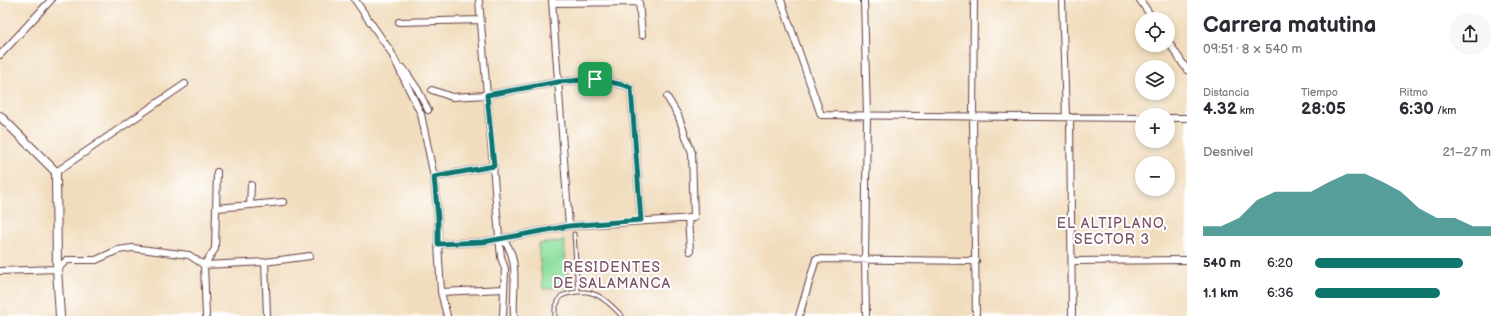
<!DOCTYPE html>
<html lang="es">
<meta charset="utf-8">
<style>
:root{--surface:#fff;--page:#f7f7f7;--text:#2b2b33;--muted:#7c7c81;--accent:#0f766e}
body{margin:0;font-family:"Balsamiq Sans",sans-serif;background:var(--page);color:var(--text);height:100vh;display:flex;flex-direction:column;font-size:15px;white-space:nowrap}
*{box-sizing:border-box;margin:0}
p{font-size:13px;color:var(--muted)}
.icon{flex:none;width:22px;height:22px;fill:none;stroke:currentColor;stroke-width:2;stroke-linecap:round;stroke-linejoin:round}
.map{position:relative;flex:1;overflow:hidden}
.side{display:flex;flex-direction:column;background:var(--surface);width:320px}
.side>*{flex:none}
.tools{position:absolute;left:1135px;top:12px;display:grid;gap:8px}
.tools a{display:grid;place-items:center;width:40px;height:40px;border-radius:50%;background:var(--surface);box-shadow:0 2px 6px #0003;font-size:20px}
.pin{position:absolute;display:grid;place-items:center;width:34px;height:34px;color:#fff;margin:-17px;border-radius:8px;box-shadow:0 2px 6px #0006}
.round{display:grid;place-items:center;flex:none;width:42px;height:42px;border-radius:21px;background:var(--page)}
.summary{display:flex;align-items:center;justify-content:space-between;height:68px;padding:0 16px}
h1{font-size:22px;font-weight:700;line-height:30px}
.stats{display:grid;grid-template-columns:repeat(3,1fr);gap:6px;height:68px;padding:4px 16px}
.stats div{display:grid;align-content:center}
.stats b{font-size:17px;font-weight:700}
.stats small{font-size:11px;font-weight:400}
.stats p{font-size:11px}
.chart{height:112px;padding:8px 16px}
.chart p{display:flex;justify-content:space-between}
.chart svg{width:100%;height:72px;margin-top:4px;fill:var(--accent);opacity:.7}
ul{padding:0 16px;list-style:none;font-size:13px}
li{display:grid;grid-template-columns:64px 48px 1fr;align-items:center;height:30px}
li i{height:10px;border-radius:5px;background:var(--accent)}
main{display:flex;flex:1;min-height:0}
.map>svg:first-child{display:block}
</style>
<main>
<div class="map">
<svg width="1187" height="316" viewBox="0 0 1187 316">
<rect width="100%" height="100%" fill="#fff"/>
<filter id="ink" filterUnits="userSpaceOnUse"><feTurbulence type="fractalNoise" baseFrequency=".025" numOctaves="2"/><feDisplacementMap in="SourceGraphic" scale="8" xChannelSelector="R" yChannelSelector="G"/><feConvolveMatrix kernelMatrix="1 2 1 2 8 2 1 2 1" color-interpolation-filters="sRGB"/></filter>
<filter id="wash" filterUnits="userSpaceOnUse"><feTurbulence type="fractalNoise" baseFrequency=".012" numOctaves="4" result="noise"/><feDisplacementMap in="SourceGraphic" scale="16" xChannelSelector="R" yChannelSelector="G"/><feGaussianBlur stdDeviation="0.9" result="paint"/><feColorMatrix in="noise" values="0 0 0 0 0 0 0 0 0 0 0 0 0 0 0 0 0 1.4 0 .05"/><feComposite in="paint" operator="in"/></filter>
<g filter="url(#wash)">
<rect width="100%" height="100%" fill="#f1ddbd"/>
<path fill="#8fe0a0" stroke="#6c8066" d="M564,241L568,287L543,289L538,244Z"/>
</g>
<g filter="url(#ink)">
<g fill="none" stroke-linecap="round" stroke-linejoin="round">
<defs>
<path id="service" d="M574,234L578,291
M555,316V308L561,296C591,285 602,296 622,316"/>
<path id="minor" d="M355,0L391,52L421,114L434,177L438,218V244L441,292L447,316
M479,0L499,237C522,251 512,293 514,316
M552,0L569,226
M781,0L821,115L1142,118
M864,0L867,116L865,260L866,316
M974,0L973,117L976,316
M1062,0L1066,117
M1140,0L1153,19
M552,3L639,2L642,35
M399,22L480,20
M1168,41L1187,70
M0,55L51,0
M403,68L418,90L428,110
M432,90L452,97L487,95L558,82L595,79L624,85L631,88L641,220
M1070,117L1072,316
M1168,118H1187
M56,172L185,84
M434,177L494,166
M250,205L251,185
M217,208L283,202
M688,218L690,251
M499,237L501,257L505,269L503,316
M438,244L483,242L569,226L694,218L692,153L678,115L667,97
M1072,261L1187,260
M265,262L267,316
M0,271L57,269L67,260H96L118,250L132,248L189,255L204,265L265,262L310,256
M441,292L503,289
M206,316L204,265L215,249L217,172
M799,316L816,259L976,261"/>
<path id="tertiary" d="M0,116L56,172L57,269L60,316"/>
</defs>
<use href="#service" stroke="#633c41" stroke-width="5"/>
<use href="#minor" stroke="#633c41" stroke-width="8"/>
<use href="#tertiary" stroke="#633c41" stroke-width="10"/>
<use href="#service" stroke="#fff" stroke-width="3"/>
<use href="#minor" stroke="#fff" stroke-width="6"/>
<use href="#tertiary" stroke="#fff" stroke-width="8"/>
</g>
</g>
<g fill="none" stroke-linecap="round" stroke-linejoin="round" filter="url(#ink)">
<defs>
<path id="route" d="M595,79L624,85L631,88L641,220L569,226L483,242L438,244V218L434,177L494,166L487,95L558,82Z"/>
</defs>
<use href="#route" stroke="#fff" stroke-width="8"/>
<use href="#route" stroke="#0f766e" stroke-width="5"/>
</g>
<g text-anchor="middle" stroke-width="4" stroke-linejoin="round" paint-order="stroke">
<g font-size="14" letter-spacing="1" fill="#7c5467" stroke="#fff">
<text x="1112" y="228">EL ALTIPLANO,<tspan x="1112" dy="16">SECTOR 3</tspan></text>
<text x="612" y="272">RESIDENTES<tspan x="612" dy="16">DE SALAMANCA</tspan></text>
</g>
</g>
</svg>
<div class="tools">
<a><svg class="icon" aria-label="locate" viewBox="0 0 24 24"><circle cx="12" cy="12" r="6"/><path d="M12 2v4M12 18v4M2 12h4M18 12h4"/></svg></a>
<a><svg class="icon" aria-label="layers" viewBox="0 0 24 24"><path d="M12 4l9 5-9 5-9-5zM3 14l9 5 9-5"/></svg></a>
<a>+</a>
<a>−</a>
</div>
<div class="pin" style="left:595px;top:79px;background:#1e9e55"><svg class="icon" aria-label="arrive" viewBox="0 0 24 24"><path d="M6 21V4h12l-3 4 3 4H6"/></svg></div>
</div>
<section class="side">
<div class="summary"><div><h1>Carrera matutina</h1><p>09:51 · 8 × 540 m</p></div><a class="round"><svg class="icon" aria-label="share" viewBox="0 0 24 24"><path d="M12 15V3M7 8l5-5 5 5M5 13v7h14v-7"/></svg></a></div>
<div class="stats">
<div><p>Distancia</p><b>4.32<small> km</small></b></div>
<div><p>Tiempo</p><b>28:05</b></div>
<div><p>Ritmo</p><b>6:30<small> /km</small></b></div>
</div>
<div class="chart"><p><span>Desnivel</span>21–27 m</p>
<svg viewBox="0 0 160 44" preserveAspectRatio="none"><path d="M0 44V38L10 38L20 33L30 22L40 17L50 17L60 17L70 11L80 6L90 6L100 11L110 17L120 27L130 33L140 33L150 38L160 38V44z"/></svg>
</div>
<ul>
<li><b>540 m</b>6:20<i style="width:84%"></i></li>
<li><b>1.1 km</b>6:36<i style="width:71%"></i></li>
</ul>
</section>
</main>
